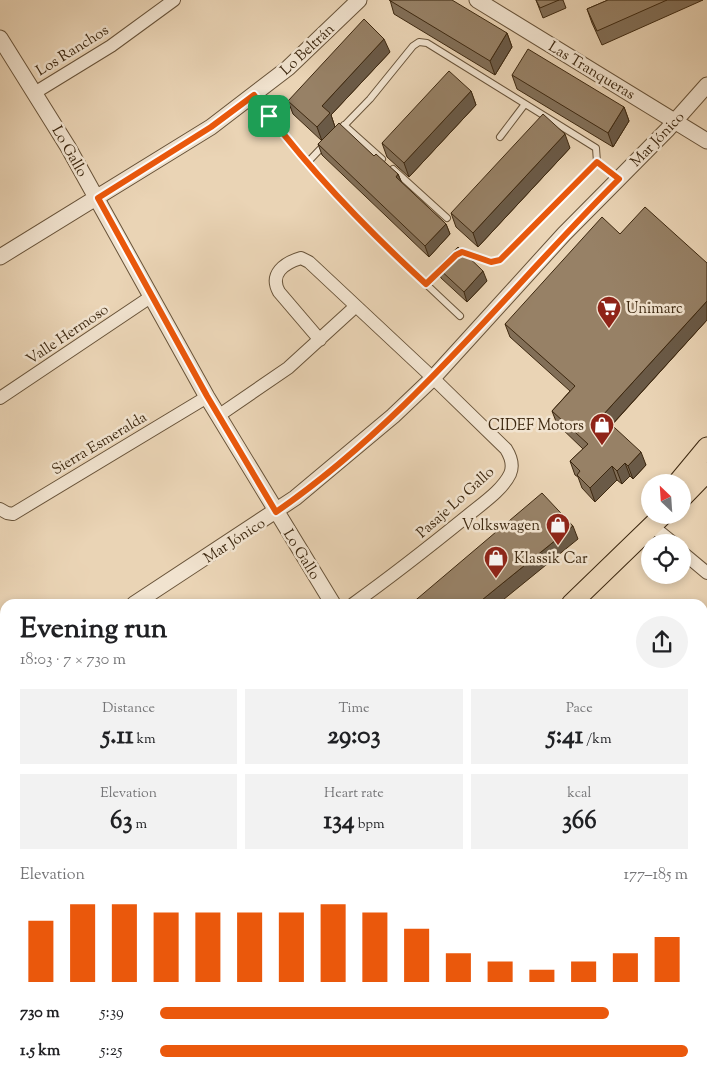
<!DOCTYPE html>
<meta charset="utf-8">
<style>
:root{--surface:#fff;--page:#f2f2f2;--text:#202124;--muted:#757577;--accent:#ea580c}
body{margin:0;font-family:"Sorts Mill Goudy",serif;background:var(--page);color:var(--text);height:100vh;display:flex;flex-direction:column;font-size:19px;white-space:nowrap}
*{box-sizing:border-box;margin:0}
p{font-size:16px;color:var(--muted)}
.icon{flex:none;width:28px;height:28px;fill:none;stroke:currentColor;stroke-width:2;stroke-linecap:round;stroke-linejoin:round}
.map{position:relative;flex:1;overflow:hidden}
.sheet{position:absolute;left:0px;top:599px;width:708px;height:481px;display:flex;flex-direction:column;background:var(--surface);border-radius:15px 15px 0 0;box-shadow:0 2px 8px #0003}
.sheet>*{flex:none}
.needle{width:32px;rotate:335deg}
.fabs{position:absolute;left:641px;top:474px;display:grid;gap:10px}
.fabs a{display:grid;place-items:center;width:50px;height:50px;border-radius:50%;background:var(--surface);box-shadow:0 2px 8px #0003;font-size:25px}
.pin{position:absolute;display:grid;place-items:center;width:42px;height:42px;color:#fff;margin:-21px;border-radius:10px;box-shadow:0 2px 8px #0006}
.round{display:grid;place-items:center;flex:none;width:52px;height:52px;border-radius:26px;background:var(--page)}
.overview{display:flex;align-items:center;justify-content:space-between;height:85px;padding:0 20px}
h1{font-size:28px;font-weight:800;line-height:38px}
.stats{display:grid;grid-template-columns:repeat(3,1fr);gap:8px;height:85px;padding:5px 20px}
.stats div{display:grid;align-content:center;border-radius:0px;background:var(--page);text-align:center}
.stats b{font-size:25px;font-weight:800}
.stats small{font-size:14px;font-weight:400}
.stats p{font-size:14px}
.chart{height:140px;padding:10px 20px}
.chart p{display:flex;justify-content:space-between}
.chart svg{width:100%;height:90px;margin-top:5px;stroke:var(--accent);stroke-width:6}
ul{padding:0 20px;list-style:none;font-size:16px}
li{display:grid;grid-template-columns:80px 60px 1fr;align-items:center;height:38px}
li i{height:12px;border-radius:6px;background:var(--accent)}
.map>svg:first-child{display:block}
</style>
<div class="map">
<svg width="707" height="1079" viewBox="0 0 707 1079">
<defs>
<pattern id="park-dots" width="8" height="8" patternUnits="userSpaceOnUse" patternTransform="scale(1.25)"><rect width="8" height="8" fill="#cdb799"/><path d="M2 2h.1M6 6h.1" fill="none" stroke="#b19d83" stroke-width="1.8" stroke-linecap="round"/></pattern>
</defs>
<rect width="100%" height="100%" fill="#ead4b5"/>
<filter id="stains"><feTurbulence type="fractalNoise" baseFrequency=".004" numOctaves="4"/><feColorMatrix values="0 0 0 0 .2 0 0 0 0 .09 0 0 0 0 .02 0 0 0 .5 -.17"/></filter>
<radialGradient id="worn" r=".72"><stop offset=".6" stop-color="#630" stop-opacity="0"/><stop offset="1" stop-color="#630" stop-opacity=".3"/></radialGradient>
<path fill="url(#park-dots)" stroke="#857054" d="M707,686V728L702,723L703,689Z"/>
<path fill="#cdb799" stroke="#857054" d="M253,1075H581L584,1079H255Z"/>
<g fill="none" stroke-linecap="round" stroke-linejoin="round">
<defs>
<path id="service" d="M254,95C314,178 386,247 460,316
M344,125L382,159
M337,133L370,99L413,46L419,42L427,43L596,148L597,162L500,260L491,262L462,252L456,255
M500,137L525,104
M597,162L618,178
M307,163L324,145
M393,169L447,218
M426,284L445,266"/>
<path id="minor" d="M36,92L111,46L174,0
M320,340L279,292C269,274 284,263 301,258L309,262L433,378L506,449C511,457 514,465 510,474C502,491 480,505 466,517C429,547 392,576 353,604
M0,398L152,296
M218,416L288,368L356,306
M0,509L7,513L13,514L207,397
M651,525L672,542
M682,552L707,573
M702,679L707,676
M702,817L707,811
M702,977L707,971
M167,1079L171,1076"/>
<path id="tertiary" d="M477,0L707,141
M0,38L68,147L207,397L333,604
M0,257L211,127L288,68L359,0
M134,604L295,498L393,416L433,378L564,234L667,130L707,85
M0,638L5,637
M604,1075L607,1079"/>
<path id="primary" d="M678,482L707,447
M682,498L707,472
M571,604L663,515
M0,991L5,988"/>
</defs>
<use href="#service" stroke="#685339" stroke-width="8"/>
<use href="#minor" stroke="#685339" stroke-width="14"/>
<use href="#tertiary" stroke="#685339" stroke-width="17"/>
<use href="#primary" stroke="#3d2810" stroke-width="21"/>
<use href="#service" stroke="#f1e3cf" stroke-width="6"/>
<use href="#minor" stroke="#f1e3cf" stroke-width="12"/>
<use href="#tertiary" stroke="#f1e3cf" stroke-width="15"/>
<use href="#primary" stroke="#ead4b5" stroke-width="19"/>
</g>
<path fill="#826f58" stroke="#3d2810" d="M390,0L507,33L512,47L495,75L394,14Z
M536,0H563L566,8L543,18Z
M608,0H703L602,45L592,23L587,9Z
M390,52L331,115L335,127L398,174L402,183L446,224L450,234L429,257L322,155L318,144L322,141L293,114L288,101Z
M512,75L624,107L629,121L613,147L517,89Z
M471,91L476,105L409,177L387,157L382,143Z
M570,148L478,247L456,227L451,213Z
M620,234L707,263V320L612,425L646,465L633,479L630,476L622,484L617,480L595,502L582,488L578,477L575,475L570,461L583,449L557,424L552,411L570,391L510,337L505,324Z
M437,267L487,281L467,302L441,278Z
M5,643V755L2,757L0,754V644Z
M5,853V889H4L0,879Z
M5,1022V1066L0,1057V1025Z
M10,1075H50L53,1079H12Z
M266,1075H309L300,1079H268Z"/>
<path fill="#6a5a47" stroke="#3d2810" d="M507,33L512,47L495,75L490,61Z
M384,39L390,52L331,115L335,127L322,141L317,127L322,106Z
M471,91L476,105L409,177L404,163Z
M624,107L629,121L613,147L608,133Z
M565,134L570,148L478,247L473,233Z
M398,174L402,184L396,177Z
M446,224L450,234L429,257L425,246Z
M483,271L487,281L467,302L464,292Z
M707,301V320L607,430L602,416Z
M641,452L646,465L633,479L628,466Z
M625,463L630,476L622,484L617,471Z
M612,466L617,480L595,502L590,488Z
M573,526L578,539L498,604H477Z"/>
<path fill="#978166" stroke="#3d2810" d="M389,0H452L507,33L490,61Z
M536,0H559L540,8Z
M608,0H667L597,31L587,9Z
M364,19L384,39L322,106L330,113L317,127L288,101Z
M528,49L624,107L608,133L512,75Z
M449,71L471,91L404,163L382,143Z
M543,114L565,134L473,233L451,213Z
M339,123L374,156L376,154L398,174L396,177L446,224L425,246L318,144Z
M645,207L707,263V301L602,416L641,452L628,466L625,463L617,471L612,466L590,488L577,475L580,471L570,461L588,444L552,411L575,386L505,324L602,217L620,234Z
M458,247L483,271L464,292L437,267Z
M542,493L573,526L477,604H411Z
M5,643V731L0,734V644Z
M5,853V881L1,882L0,879V855Z
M5,1022V1060L0,1050V1025Z
M13,1075H50L53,1079H15Z
M268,1075H291L293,1078L291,1079H270Z"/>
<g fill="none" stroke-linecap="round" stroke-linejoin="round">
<defs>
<path id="route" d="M254,95C304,165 363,226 426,284L456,255L462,252L491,262L500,260L597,162L619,179C506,292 408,421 276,512L207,396L98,198L211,127Z"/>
</defs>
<use href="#route" stroke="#fff" stroke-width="10"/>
<use href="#route" stroke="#ea580c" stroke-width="6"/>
</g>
<defs>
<symbol id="supermarket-pin" viewBox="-11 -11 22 30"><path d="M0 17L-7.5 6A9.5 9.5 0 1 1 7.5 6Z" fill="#8f2418" stroke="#f1e3cf"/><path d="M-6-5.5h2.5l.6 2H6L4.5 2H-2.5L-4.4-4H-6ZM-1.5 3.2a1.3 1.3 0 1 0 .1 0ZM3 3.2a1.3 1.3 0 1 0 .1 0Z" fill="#fff"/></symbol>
<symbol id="shop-pin" viewBox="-11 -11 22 30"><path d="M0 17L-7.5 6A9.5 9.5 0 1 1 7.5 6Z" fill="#8f2418" stroke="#f1e3cf"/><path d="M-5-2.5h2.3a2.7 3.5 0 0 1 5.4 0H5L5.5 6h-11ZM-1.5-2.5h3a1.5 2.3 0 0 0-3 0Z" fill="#fff"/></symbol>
</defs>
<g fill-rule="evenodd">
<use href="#supermarket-pin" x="595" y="294" width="28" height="38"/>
<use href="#shop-pin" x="588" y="411" width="28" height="38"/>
<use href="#shop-pin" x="544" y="511" width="28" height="38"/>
<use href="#shop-pin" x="482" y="544" width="28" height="38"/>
</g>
<g text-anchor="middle" stroke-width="5" stroke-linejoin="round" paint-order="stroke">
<g font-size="15" fill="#3d2810" stroke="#f1e3cf">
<text transform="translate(307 49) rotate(-43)" y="5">Lo Beltrán</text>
<text transform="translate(72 50) rotate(-32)" y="5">Los Ranchos</text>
<text transform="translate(592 70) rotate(31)" y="5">Las Tranqueras</text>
<text transform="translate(657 139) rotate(-46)" y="5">Mar Jónico</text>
<text transform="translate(70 151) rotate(60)" y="5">Lo Gallo</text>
<text transform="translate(67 334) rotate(-34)" y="5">Valle Hermoso</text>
<text transform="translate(99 443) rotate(-31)" y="5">Sierra Esmeralda</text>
<text transform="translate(455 502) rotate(-42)" y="5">Pasaje Lo Gallo</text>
<text transform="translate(234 540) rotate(-33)" y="5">Mar Jónico</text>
<text transform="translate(302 554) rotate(58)" y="5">Lo Gallo</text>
</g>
<g font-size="15" fill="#3d2810" stroke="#f1e3cf" text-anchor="start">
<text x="626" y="313">Unimarc</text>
<text x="584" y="430" text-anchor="end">CIDEF Motors</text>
<text x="540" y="530" text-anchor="end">Volkswagen</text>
<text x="514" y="563">Klassik Car</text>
</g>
</g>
<rect width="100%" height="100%" filter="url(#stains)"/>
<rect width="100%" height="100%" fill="url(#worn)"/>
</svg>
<div class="fabs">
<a><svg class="needle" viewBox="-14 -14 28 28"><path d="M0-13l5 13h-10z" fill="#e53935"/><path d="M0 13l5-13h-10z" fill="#757577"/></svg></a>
<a><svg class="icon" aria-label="locate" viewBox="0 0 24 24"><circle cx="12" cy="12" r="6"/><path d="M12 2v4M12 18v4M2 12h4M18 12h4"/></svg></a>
</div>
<div class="pin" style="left:269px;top:116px;background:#1e9e55"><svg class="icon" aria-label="arrive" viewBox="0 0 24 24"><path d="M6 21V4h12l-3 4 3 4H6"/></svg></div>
<section class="sheet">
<div class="overview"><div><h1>Evening run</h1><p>18:03 · 7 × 730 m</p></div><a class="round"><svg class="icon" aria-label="share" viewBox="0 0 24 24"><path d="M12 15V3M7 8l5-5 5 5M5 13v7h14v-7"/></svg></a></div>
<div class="stats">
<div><p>Distance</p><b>5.11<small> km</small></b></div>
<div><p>Time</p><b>29:03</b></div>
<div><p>Pace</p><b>5:41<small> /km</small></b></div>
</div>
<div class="stats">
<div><p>Elevation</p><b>63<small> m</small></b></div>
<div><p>Heart rate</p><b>134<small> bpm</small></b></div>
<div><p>kcal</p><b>366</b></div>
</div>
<div class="chart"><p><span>Elevation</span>177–185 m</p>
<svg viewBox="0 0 160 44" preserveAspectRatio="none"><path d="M5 44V14M15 44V6M25 44V6M35 44V10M45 44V10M55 44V10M65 44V10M75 44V6M85 44V10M95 44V18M105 44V30M115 44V34M125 44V38M135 44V34M145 44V30M155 44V22"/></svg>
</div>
<ul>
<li><b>730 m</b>5:39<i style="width:85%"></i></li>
<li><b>1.5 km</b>5:25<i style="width:100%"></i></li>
</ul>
</section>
</div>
